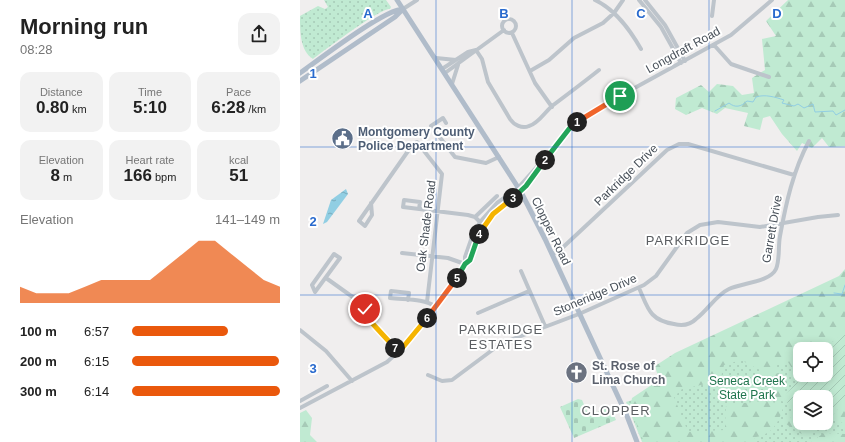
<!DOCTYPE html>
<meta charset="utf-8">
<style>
:root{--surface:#fff;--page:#f2f2f2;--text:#222;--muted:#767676;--accent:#ea580c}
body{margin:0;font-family:Helvetica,sans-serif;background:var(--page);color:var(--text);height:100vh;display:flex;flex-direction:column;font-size:15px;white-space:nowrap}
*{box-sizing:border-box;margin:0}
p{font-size:13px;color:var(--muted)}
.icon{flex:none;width:22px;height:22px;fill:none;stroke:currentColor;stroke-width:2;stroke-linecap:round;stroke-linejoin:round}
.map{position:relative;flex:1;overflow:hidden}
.side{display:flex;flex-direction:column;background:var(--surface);width:300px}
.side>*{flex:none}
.fabs{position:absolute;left:493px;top:342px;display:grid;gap:8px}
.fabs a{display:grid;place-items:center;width:40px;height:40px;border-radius:8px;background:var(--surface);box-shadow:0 2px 10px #0003;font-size:20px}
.pin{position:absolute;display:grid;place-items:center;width:34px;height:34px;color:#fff;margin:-17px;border:2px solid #fff;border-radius:50%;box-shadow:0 1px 4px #0007}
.km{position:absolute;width:20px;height:20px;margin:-10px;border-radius:50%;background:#222;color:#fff;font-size:11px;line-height:20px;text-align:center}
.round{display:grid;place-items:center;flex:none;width:42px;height:42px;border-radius:12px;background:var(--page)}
.summary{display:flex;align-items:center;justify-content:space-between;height:68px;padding:0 20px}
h1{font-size:22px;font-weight:700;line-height:30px}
.figures{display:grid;grid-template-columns:repeat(3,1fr);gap:6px;height:68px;padding:4px 20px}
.figures div{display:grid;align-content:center;border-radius:10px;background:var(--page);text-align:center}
.figures b{font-size:17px;font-weight:700}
.figures small{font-size:11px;font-weight:400}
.figures p{font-size:11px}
.chart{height:112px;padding:8px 20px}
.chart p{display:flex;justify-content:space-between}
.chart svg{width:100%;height:72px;margin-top:4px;fill:var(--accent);opacity:.7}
ul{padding:0 20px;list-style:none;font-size:13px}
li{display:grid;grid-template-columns:64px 48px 1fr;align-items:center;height:30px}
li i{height:10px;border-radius:5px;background:var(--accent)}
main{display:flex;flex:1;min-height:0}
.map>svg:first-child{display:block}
</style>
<main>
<section class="side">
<div class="summary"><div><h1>Morning run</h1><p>08:28</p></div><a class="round"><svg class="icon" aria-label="share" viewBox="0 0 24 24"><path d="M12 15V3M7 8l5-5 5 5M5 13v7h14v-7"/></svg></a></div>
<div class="figures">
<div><p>Distance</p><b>0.80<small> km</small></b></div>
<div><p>Time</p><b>5:10</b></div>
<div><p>Pace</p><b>6:28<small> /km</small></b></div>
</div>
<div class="figures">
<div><p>Elevation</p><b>8<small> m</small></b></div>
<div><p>Heart rate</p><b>166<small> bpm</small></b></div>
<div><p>kcal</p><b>51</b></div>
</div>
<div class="chart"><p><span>Elevation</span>141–149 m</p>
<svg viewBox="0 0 160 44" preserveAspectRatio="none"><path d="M0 44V34L10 38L20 38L30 38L40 34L50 30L60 30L70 30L80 30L90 22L100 14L110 6L120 6L130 14L140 22L150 30L160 34V44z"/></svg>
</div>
<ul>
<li><b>100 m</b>6:57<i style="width:65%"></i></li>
<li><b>200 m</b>6:15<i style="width:99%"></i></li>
<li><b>300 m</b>6:14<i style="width:100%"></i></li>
</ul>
</section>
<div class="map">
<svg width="545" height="442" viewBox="0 0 545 442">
<defs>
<pattern id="grass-dots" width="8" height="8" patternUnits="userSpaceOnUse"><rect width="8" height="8" fill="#c0ead2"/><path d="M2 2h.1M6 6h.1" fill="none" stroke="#a6cab7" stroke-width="1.8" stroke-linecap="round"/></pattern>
<pattern id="forest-firs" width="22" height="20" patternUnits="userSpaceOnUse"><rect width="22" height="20" fill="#c0ead2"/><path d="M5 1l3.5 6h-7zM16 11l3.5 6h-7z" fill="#a6cab7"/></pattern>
<pattern id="cemetery-stones" width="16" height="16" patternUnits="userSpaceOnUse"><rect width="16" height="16" fill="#c0ead2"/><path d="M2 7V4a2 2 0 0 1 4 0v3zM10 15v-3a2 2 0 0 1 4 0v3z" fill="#a6cab7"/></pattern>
<pattern id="garden-furrows" width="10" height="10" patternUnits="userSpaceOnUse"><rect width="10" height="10" fill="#c0ead2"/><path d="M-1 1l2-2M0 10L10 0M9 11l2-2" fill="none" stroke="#a6cab7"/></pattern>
<pattern id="water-ripples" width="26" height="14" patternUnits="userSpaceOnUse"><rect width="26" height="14" fill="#91cee3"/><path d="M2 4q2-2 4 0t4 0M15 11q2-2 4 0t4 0" fill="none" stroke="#78aabb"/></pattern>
</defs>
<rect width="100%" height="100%" fill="#f0eeee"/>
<path fill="url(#grass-dots)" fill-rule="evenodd" d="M24,0H86L91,7L90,9C80,8 25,50 13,59C0,51 0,31 0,16L18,6L25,9L28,7Z
M545,280V442H342L326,402L384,384ZM500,349H526V375H500ZM500,397H526V423H500Z"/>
<path fill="url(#forest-firs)" d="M488,0H545V146L529,147L522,138L512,148L502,143L497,151L482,134L470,116L463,118L460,130L444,126L448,113L425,108L417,114L402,108L386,115L375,109L376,98L401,85L409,92L417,84L433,86L442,95L454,93L452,78L465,70L462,39L476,36L466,21Z
M545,269V329L526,349H500V375H502L499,379L488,362L474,366L484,394L480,400L464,397L460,370L441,360L424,365L420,381L382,389L374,397L388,432L425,430L426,405L463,401L484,404C480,420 474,434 456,437L452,442H344L330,408L332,398L359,380L355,366L375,353L539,276Z
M545,400V424L531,418Z
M6,410L12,418L10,435L17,442H0V413Z
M488,416L515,430L508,438L483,422Z
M524,433L545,434V442H511Z"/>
<path fill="url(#cemetery-stones)" d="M278,399L282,400L289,416L310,406L316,420L274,438L260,407Z"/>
<path fill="url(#garden-furrows)" d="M545,329V400L531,418L526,416V397H500V406L481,401L502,375H526V349Z"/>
<path fill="url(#water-ripples)" d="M46,189L48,194L27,222L23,224L31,200Z"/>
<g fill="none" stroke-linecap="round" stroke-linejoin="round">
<path stroke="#91cee3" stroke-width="1" d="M415,111L429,103C435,108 441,107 447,101L453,102L456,97C465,94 475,97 484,100L482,103L494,106L498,104L504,108L513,104L515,112L533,111L536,115L545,110
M534,293L542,294L545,285"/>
<path stroke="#bdc4cb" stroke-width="4" d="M295,0C316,10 330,30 341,49
M339,0L361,27L381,63
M345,0L365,25L385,61
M103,9L117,0
M412,16L414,0
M202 26a7 7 0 1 1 14 0a7 7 0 1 1-14 0Z
M212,33L235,83L252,107
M414,45L431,64L469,77
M176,50L182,59L188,82L210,119C214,125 222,129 229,126C238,124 245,112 252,106C268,94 284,82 299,70
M136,58L156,60
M142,69L168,52L176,50
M230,71L249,60L274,38L303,23L314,13L323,0
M145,73L204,30
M152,84L158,65
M146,123L143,118L131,126L155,157L186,163L199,157
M71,203L72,215L65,226L59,221L113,144L117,142L142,174L127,302
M119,209L120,202L104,200L103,207L168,215L175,217L180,222
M175,217L197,196
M102,253L148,258L165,264
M34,254L40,258L15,292L12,285Z
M252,254L259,251L367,150L379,144H388L494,175
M165,264V257L172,237L180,222L197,203L218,188L275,124L320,96L431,35L472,0
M221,271L245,326
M26,278L61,303L72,323L99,352
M339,288C348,308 349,320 374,324C382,326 390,325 396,319C408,310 416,295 429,289C442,283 470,282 476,269C480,260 478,246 480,236C486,203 493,171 509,141
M108,300L109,293L91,291L90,298C105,300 123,298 136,307
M178,313L229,291
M0,330L26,351L52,381
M128,375L142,381L152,380L195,348L208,341L279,314L344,285L356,276L387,233L400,225L418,222L460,227L518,217L538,215
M0,401L27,386
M0,408L87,362L109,342L155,282L165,264L170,260L176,239L186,222L201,207L221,192L244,163L246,158"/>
<path stroke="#b0bcca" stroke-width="5" d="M97,0L221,192L245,239L327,416L337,442
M0,73C20,59 83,10 103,9
M0,81L95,17L103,9"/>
</g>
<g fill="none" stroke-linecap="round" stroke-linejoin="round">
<defs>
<path id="split-1" d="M277,122L320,96"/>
<path id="split-2" d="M245,160L269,129L277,122"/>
<path id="split-3" d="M213,198L226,186L245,160"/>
<path id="split-4" d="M179,234L193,214L213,198"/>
<path id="split-5" d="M157,278L165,264L170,260L179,234"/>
<path id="split-6" d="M127,318L157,278"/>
<path id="split-7" d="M95,348L99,352L127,318"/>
<path id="split-8" d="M65,309L72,323L95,348"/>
</defs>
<use href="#split-1" stroke="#fff" stroke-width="8"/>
<use href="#split-2" stroke="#fff" stroke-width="8"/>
<use href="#split-3" stroke="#fff" stroke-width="8"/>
<use href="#split-4" stroke="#fff" stroke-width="8"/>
<use href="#split-5" stroke="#fff" stroke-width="8"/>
<use href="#split-6" stroke="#fff" stroke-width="8"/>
<use href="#split-7" stroke="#fff" stroke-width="8"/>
<use href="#split-8" stroke="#fff" stroke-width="8"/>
<use href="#split-1" stroke="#f0652b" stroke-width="5"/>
<use href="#split-2" stroke="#22a559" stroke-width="5"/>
<use href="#split-3" stroke="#22a559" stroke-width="5"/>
<use href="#split-4" stroke="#f5b400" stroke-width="5"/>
<use href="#split-5" stroke="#22a559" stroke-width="5"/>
<use href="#split-6" stroke="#f0652b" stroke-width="5"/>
<use href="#split-7" stroke="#f5b400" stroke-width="5"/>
<use href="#split-8" stroke="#f5b400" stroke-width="5"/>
</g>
<path fill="none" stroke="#296ace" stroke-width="1" stroke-opacity="0.55" d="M136,0V442M272,0V442M409,0V442M0,147H545M0,295H545"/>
<defs>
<symbol id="civic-disc" viewBox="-11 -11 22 22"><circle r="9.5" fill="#5c6f8a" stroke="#fff"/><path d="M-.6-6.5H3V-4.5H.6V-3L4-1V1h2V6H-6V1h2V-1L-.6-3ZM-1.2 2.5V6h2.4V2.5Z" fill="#fff"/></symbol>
<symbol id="church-disc" viewBox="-11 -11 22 22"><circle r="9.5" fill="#6b7280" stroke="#fff"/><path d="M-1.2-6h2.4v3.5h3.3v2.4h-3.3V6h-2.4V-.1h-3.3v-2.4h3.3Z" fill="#fff"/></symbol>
</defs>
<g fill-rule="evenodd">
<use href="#civic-disc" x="30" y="126" width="25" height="25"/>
<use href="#church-disc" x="264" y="360" width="25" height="25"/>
</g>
<g text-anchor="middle" stroke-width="4" stroke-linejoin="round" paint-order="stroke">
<g font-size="12" fill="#485059" stroke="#fff">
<text transform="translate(383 50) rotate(-29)" y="4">Longdraft Road</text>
<text transform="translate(326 175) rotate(-44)" y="4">Parkridge Drive</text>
<text transform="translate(126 226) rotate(-83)" y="4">Oak Shade Road</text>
<text transform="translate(472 229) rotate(-80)" y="4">Garrett Drive</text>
<text transform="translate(251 231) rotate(64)" y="4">Clopper Road</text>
<text transform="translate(295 295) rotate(-23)" y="4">Stoneridge Drive</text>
</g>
<g font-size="12" font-weight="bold" fill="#4e5e75" stroke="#fff" text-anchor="start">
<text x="58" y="136">Montgomery County<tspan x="58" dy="14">Police Department</tspan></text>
</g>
<g font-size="12" font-weight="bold" fill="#5b616d" stroke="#fff" text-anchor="start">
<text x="292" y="370">St. Rose of<tspan x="292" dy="14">Lima Church</tspan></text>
</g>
<g font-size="12" fill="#1f744d" stroke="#fff">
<text x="447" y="385">Seneca Creek<tspan x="447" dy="14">State Park</tspan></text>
</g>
<g font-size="13" letter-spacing="1" fill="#5b5e62" stroke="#fff">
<text x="388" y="245">PARKRIDGE</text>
<text x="201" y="334">PARKRIDGE<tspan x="201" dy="15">ESTATES</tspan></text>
<text x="316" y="415">CLOPPER</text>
</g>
</g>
<g font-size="13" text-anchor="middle" font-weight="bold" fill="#296ace" stroke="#fff" stroke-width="4" stroke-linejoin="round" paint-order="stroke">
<text x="68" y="18">A</text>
<text x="204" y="18">B</text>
<text x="341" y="18">C</text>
<text x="477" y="18">D</text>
<text x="13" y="78">1</text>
<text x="13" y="226">2</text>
<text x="13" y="373">3</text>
</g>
</svg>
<div class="fabs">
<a><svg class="icon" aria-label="locate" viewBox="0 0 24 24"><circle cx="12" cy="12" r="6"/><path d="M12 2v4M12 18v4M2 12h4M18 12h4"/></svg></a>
<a><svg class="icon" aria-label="layers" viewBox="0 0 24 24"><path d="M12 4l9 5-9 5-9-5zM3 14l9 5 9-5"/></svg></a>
</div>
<div class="pin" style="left:320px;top:96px;background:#1e9e55"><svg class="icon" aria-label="arrive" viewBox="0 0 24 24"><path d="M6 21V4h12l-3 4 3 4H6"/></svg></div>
<div class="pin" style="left:65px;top:309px;background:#d93025"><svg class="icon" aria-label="check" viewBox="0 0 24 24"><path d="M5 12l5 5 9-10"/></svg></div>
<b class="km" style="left:277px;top:122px">1</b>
<b class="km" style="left:245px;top:160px">2</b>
<b class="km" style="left:213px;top:198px">3</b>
<b class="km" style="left:179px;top:234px">4</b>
<b class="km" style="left:157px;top:278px">5</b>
<b class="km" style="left:127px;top:318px">6</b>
<b class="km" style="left:95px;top:348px">7</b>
</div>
</main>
